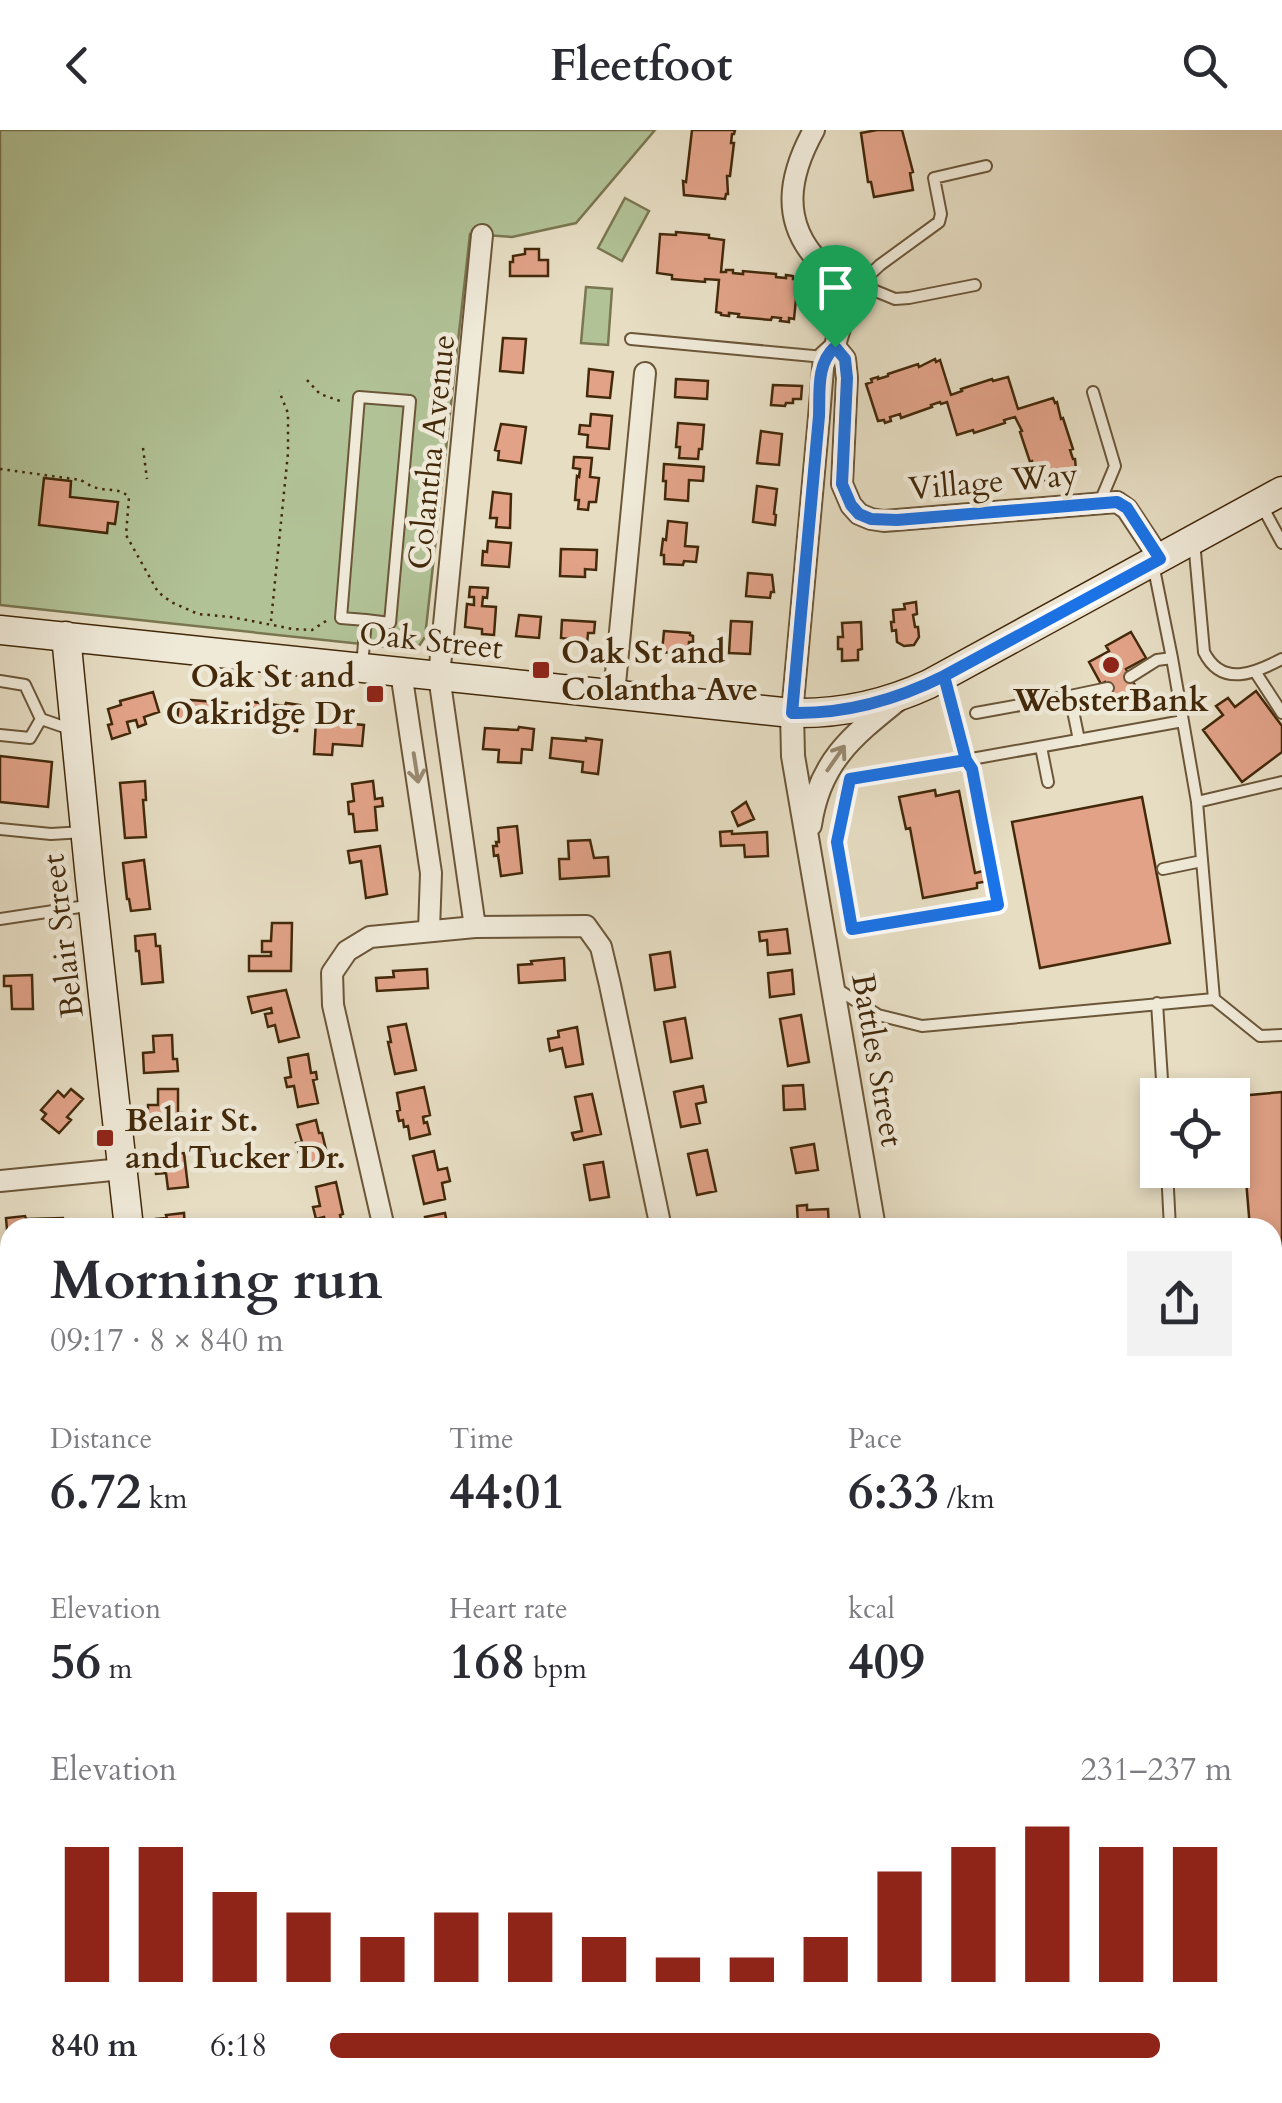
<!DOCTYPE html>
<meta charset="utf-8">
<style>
:root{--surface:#fff;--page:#f2f2f3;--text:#2b2b33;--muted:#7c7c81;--accent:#8f2418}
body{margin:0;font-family:Cardo,serif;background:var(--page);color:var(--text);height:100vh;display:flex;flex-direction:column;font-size:38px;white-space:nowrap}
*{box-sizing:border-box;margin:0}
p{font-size:32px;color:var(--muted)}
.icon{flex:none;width:55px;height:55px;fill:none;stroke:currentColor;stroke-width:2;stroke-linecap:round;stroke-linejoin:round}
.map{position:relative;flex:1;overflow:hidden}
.drawer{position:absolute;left:0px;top:1088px;width:1282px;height:888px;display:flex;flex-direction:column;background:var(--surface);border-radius:30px 30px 0 0;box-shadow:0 5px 15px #0003}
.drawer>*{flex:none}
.controls{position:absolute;left:1140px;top:948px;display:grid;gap:20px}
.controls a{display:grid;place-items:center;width:110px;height:110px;border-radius:0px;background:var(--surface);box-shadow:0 5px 15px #0003;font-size:50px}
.pin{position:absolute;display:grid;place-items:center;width:85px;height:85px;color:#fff;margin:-102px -42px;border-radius:50% 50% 50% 0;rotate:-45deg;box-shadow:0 0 10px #0007}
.pin .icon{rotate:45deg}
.round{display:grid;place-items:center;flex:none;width:105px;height:105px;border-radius:0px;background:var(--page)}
.overview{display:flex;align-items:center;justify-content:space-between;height:170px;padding:0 50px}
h1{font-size:55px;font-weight:800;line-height:75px}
.stats{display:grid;grid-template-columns:repeat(3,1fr);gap:15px;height:170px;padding:10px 50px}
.stats div{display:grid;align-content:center}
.stats b{font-size:50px;font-weight:800}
.stats small{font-size:28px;font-weight:400}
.stats p{font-size:28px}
.chart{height:280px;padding:20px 50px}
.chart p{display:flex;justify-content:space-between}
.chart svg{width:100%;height:180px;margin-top:10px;stroke:var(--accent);stroke-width:6}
ul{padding:0 50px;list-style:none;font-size:32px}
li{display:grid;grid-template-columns:160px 120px 1fr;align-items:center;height:75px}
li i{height:25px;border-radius:12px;background:var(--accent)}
header{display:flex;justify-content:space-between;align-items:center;height:130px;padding:0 50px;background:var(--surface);font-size:45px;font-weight:800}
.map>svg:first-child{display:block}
</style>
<header><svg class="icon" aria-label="back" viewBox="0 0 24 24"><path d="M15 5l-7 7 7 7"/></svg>Fleetfoot<svg class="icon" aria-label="search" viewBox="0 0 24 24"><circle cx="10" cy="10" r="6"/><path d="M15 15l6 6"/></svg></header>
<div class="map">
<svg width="1282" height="1973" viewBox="0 0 1282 1973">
<rect width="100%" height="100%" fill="#e6ddc3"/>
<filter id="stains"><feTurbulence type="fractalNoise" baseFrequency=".002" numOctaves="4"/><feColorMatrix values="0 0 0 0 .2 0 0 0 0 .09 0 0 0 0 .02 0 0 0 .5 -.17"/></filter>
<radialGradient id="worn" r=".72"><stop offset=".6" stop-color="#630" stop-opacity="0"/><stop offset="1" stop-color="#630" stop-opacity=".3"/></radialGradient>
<path fill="#b1c296" stroke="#7a7650" stroke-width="2.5" d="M0,0H655L576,93L512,107L470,104L425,507L419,516L408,519L0,475Z
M625,68L649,81L622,131L598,118Z
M586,157L612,159L608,215L581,213Z"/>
<path fill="#e1a288" stroke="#43290a" stroke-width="2.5" d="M692,0H735L734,4H732L731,13H734L730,46H727L728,64H726L725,69L684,65L683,51L686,52Z
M877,0H902L913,42L910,43L913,60L874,67L871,52H868L861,3Z
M676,102L709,105V108L724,110L721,142H726V140H733V143L743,144V141L776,144V147L786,148V145L793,146V149H798L794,189L789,188V192L780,191L781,188L772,187L771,190L738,187L739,184L729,183V186L721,185V183L716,182L719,150L705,149V152L672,149V145L657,143L660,104L676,105Z
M525,119H539V130H548V146H510V132H513V126L525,124Z
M503,208L526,209L523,243L500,241Z
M935,229L936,232L940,230L951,265L962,261L961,259L992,249L993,251L1008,247L1018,279L1053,268L1055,273L1057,272L1061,289L1063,288L1073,319L1070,320L1073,329H1075L1076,340L1039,352L1037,348L1035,349L1032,331L1030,332L1020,302L1022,301L1015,287L1004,290L1005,293L974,303L973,300L957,305L947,272L941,274L940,272L931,275L932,277L901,288L900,284L890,287L891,291L885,293L884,290L878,291L866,254L872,252L871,249L878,247V249L888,246V244L918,234L919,237Z
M589,239L613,242L610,268L587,266Z
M676,249L708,251L707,269L675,267Z
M773,255L802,256L801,269H793V273H786L785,276L771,275Z
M591,284L612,286L609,319L587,317L588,305L579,304L580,295L590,296Z
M678,293L704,295L702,319H699L698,329L679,328L680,317H676Z
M501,294L526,297L521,333L498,330L499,321L495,320Z
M761,301L782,304L779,335L757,333Z
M574,327L592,328L590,347L599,348L596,372H589L588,380L578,379L579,370H575L577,346L579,347L580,339L573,338Z
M664,334L704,337L703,351L689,350L688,371L665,369L666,351H663Z
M44,348L71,351L70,367L118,372L115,394L108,393L107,403L39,395Z
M757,356L777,359L774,384L776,385L775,395L753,392Z
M493,362L511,364L510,398L496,397L497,388H490Z
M668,391L687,393L685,416L698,417L696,432L684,431L683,435L664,434V425H661L663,409L666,410Z
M488,411L511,413L509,437L482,435L483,421L487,422Z
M561,419L597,420L596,440L585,439V447L560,446Z
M748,443L772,445L774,462H771L770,468L746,466Z
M470,457L488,458L487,468L483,467L482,476L496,477L494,505L482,504V499L465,497L467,474L474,475V467H469Z
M916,472L917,484L913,485L915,497H918L919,507L914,515L904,516L897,512L896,500L892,501L891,492H894L893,480L905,479L904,474Z
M519,485L541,487L539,508L516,506Z
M562,490L595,492L594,503H588L587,515L570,514V509L561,508Z
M731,491L752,492L750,524L729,523Z
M861,492L862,519L858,520V530L842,531V519H838V507H843L842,493Z
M664,501L690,503V505L693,506V512H689L688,528L673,527V523L662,522Z
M1131,502L1146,528L1126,539L1136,557L1114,569L1105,552L1101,554L1089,532L1109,521L1106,516Z
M1256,561L1282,596V622L1242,652L1203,600L1223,585L1216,576L1228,568L1235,577Z
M153,562L159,582L144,587L146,594L138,597L136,590L127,592L130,603L112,609L108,595L112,594L108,579L121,575L120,571Z
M191,570L227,573L225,596L177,591L179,572L191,573Z
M253,572L285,576L286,573L300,575L297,601L281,599V596L250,592Z
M316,591L364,595L362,616L333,614L332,625L314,624Z
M519,597L534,599L532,620L522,619L521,633L498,632L499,620L483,619L485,598L518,600Z
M552,608L586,611V608L602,610L598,644L582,642L583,632L550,628Z
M0,626L52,632L48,677L0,672Z
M145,651L146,670H143L146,707L125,708L120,653Z
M373,651L375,669L382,668L383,676L375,677L377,700L355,702L353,684H349L348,672L354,671L352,654Z
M935,660L936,666L959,661L975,743L987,740L989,751L977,753V758L923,768L910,698L906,699L899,667Z
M1142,667L1170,813L1040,838L1012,692Z
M746,672L754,689L738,696L732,682Z
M517,696L522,743L501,746L498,725L494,726L493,716H497L496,712H499L498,698Z
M732,701V704L767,702L768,726L745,727L744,715L721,716L720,702Z
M590,710L594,728L608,727L609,746L560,749L559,729H569L568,711Z
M380,716L387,764L366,768L361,731L350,733L348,721Z
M144,730L150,779L131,781L129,769H127L123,733Z
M272,793H292L291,841H249V826H271V822H262V811H271Z
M787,799L790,823L768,825L767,810L760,811L759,802Z
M155,804L156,816H160L163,852L142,854L139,821H136L135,806Z
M670,822L675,857L655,860L650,825Z
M564,828L565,850L519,853L518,835L532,834L531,831Z
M427,839L428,858L377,861L376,848L394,847L393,841Z
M792,840L794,864L770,867L768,843Z
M32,845L33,879H12L11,856H4V846Z
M286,860L299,907L279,912L275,895L268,897L265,884L272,883L271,878L252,883L248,867Z
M801,885L809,932L788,936L780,889Z
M685,888L692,928L671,932L664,892Z
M406,894L416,940L395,944L388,912H391L388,897Z
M577,897L583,934L566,937L562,918L550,921L548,909L559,907L558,901Z
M172,905L173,929H177L178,941L144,943L143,923L154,922L153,906Z
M308,924L311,943L316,942L317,949L313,950L318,973L298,977L294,956L287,957L285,948L291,947L288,928Z
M803,955L805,979L784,980L783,956Z
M703,956L706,972L696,974L700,993L681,997L674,962Z
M424,957L430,985L423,987L424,993L427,992L430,1004L410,1009L408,996L404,997L403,990L399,991L397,981L400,980L397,963Z
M71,959L83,969L67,987L71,990L59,1003L42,989L46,984L41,980L58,961L64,967Z
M158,959H178V983H182V994H148V975H158Z
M1282,962V1188L1272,1189V1098H1250L1239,966Z
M592,964L601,1004L574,1010L572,1003L582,1001L575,967Z
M316,990L319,1003H322L330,1036L311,1041L307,1025L300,1027L296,1013L302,1012L297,995Z
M814,1014L818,1040L796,1043L791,1018Z
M707,1020L716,1061L697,1065L688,1024Z
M434,1021L438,1040L447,1038L450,1051L442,1053L445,1069L424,1074L413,1026Z
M184,1023L188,1057L168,1059L166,1043L156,1044L154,1026Z
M603,1032L609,1067L590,1070L584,1035Z
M336,1052L343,1084L340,1085L343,1097L327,1098L324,1087L316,1089L313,1077L320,1076L316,1057Z
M807,1075V1080L828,1079L829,1098L798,1096L797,1076Z
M184,1083L185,1098H157L156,1089L167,1088L166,1085Z
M445,1083L448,1098H427L425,1087Z
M25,1086L26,1089L63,1088L65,1098H10L8,1111L6,1088Z
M10,1158V1205H0V1159Z
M1282,1495V1530H1272V1496Z
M506,1965H557L559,1973H508Z
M588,1965H624L627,1973H590Z"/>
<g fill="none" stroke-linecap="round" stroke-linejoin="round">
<defs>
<path id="service" d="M861,155L895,169L909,168L975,155
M846,167L880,135L939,92L941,84L934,48L986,36
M631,209L824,227
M1093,262L1115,336L1100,372
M1261,374L1282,413
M1194,411L1204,522C1222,558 1255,543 1282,529
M1153,434L1172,528L1197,672L1214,869
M362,536L366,490L390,493L410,271L359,267L341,488L366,490
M1256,543L1282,583
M944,546L966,630L850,649L837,712L852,799L998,775L972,639L966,630L1183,591
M1130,547L1157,530L1172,528
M0,551L25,555L41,589L70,599
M1070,566L1108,558
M976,583L1070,566L1079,610
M0,605L30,608L41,589
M1041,617L1048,652
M1197,672L1282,652
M0,699L51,704L84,702
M1163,739L1202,731
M0,789L93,775
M837,859L878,885L922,896L1214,869L1260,906L1282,905
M1157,873L1163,965
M1167,1040L1170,1098
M1272,1203H1282
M1272,1250H1282
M0,1880L10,1879"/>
<path id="minor" d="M814,0C789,45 780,91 819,132C829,143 844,155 846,170C847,185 837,202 835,217L845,229L847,248L842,354L851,375L859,384L871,389L884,391L1117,372L1127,379L1160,429
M401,542L431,743L429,800
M614,564L645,243
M792,583L819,287L824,227L835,217
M475,797L439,546L482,105
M0,1051L122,1039
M384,1098L333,875L332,843L347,821L370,807L475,797L586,796L601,817L610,855L661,1098
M0,1581L10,1668
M1272,1776L1282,1777
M0,1910L10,1911
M42,1965V1973
M825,1965L826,1973
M1043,1965L1044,1973"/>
<path id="tertiary" d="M792,583L793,626L874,1098
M810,695C819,633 851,607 897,570
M1272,1339L1282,1340"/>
<path id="secondary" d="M0,500L792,583C839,584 886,574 929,554L1282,361
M66,506L90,749L129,1098
M228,1965L229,1973"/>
</defs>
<use href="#service" stroke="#6c5638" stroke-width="14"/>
<use href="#minor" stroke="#6c5638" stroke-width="24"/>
<use href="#tertiary" stroke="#6c5638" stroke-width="26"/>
<use href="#secondary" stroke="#43290a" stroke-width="31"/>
<path stroke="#43290a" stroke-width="2.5" stroke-dasharray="2.5 5" stroke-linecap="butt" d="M307,250L320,264L343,272
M143,318L147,349
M0,339L81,350C82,351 92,357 94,357C107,362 119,357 129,367L126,405L158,462L171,472L198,484L231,487L293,499L312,500L326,491
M271,491L288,323V283L279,261"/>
<use href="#service" stroke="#efe9d8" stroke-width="10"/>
<use href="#minor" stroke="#efe9d8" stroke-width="20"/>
<use href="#tertiary" stroke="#efe9d8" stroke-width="22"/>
<use href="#secondary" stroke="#efe9d8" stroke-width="28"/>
</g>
<defs><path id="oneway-shaft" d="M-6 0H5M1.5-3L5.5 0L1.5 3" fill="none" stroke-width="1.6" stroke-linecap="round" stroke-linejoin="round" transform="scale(2.5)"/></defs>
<g stroke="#998971">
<use href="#oneway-shaft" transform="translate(836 628) rotate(-55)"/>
<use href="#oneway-shaft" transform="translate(416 638) rotate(81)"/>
</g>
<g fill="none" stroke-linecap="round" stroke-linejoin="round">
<defs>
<path id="route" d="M835,217C816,234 820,262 819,286L792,583C845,584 896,570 944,546L966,630L850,649L837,712L852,799L998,775L972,639L966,630L944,546L1160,429L1127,378L1117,372L897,390L871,389L859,384L851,375L842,354L847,248L845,229L835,217"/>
</defs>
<use href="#route" stroke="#fff" stroke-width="20"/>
<use href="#route" stroke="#1a73e8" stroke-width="12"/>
</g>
<g fill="#8f2418" stroke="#efe9d8" stroke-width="4">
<circle cx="1111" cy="535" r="10"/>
<rect x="531" y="530" width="20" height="20" rx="5"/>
<rect x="365" y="554" width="20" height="20" rx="5"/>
<rect x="95" y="998" width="20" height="20" rx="5"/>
</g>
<g text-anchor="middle" stroke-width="9" stroke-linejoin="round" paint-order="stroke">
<g font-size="32" fill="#43290a" stroke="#efe9d8">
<text transform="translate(431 322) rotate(-84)" y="11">Colantha Avenue</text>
<text transform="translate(993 351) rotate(-5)" y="11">Village Way</text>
<text transform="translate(431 510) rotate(6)" y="11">Oak Street</text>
<text transform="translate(62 806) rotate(-97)" y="11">Belair Street</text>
<text transform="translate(878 930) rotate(80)" y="11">Battles Street</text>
</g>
<g font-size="32" font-weight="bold" fill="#43290a" stroke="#efe9d8" text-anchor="start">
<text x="561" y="533">Oak St and<tspan x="561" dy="37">Colantha Ave</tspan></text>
<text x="355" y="557" text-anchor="end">Oak St and<tspan x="355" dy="37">Oakridge Dr</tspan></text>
<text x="1111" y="581" text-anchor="middle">WebsterBank</text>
<text x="125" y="1001">Belair St.<tspan x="125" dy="37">and Tucker Dr.</tspan></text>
</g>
</g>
<rect width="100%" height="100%" filter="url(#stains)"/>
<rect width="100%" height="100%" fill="url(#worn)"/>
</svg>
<div class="controls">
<a><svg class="icon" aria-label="locate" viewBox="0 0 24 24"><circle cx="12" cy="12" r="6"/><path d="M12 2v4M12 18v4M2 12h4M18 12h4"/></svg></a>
</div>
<div class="pin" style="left:835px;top:217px;background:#1e9e55"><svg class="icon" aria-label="arrive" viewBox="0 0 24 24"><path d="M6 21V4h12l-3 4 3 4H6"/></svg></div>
<section class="drawer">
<div class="overview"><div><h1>Morning run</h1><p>09:17 · 8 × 840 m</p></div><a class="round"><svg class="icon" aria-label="share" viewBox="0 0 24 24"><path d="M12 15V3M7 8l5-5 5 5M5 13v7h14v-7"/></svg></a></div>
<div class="stats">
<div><p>Distance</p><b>6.72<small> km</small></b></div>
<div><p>Time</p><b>44:01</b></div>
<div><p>Pace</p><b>6:33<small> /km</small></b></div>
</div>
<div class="stats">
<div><p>Elevation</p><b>56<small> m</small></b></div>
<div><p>Heart rate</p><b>168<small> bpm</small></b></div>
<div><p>kcal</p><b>409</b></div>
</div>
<div class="chart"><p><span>Elevation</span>231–237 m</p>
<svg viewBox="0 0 160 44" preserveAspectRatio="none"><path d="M5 44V11M15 44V11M25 44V22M35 44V27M45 44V33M55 44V27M65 44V27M75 44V33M85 44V38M95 44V38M105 44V33M115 44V17M125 44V11M135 44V6M145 44V11M155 44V11"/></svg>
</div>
<ul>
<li><b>840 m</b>6:18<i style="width:92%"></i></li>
</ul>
</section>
</div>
